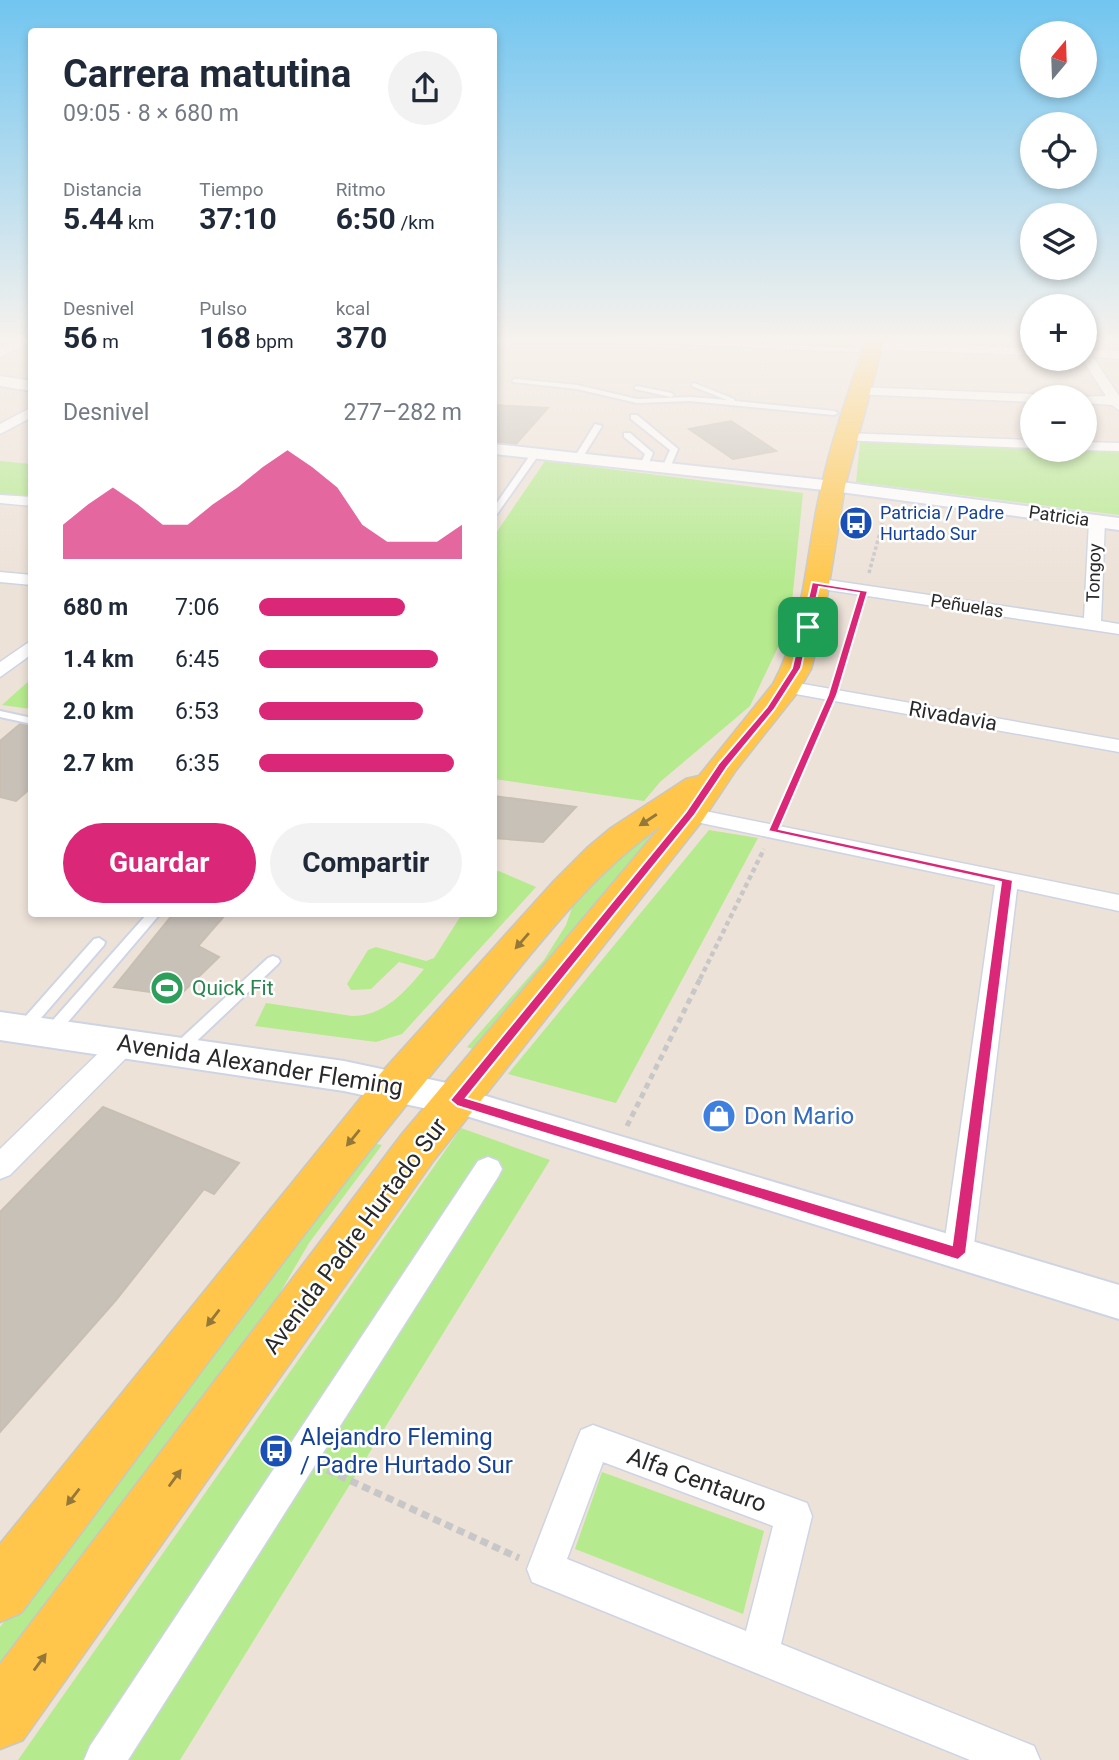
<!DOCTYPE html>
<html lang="es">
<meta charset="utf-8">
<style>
:root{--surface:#fff;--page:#f2f2f3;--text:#1f2937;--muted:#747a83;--accent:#db2777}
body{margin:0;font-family:Roboto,sans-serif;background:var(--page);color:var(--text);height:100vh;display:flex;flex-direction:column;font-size:26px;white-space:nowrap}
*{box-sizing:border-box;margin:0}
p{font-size:23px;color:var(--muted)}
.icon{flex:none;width:38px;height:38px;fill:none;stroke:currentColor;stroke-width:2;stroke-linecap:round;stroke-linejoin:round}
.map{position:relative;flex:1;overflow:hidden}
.details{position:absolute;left:28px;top:28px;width:469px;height:889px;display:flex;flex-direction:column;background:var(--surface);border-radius:7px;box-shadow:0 4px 10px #0003}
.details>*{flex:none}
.needle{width:46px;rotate:19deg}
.buttons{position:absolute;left:1020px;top:21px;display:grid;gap:14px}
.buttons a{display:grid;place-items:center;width:77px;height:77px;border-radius:50%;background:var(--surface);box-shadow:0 4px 10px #0003;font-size:35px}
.pin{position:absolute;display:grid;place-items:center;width:60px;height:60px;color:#fff;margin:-30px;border-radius:14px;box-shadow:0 4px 10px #0006}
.round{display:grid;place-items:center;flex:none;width:74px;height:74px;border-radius:37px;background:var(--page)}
.head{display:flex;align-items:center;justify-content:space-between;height:119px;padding:0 35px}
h1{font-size:38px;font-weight:700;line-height:52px}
.stats{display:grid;grid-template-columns:repeat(3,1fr);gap:10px;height:119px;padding:7px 35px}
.stats div{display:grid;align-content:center}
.stats b{font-size:30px;font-weight:700}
.stats small{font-size:19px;font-weight:400}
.stats p{font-size:19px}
.chart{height:196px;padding:14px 35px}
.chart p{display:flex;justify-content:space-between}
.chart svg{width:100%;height:126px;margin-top:7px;fill:var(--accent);opacity:.7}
.action{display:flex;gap:14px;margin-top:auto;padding:14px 35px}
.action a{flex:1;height:80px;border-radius:42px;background:var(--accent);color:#fff;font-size:28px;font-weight:700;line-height:80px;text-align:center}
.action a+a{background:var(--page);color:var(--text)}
ul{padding:0 35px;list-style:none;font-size:23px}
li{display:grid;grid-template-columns:112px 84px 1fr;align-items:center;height:52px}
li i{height:18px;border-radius:9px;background:var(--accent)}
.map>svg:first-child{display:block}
</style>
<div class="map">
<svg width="1119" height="1760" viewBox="0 0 1119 1760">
<rect width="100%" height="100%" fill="#ede2d8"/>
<path fill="#b5ea8e" d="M529,340H847L837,353Z
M860,442L1119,452V515L856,482Z
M0,461L31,464V497H0Z
M545,461L803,493L790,622L750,706L660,782L644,801L494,779V536Z
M31,679V709L2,705Z
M667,822L475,1050L467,1047L544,960L566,925L573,905L624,848Z
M709,830L758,838L616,1103L508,1074Z
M499,871L536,887L402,1034L376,1042L255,1026L266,1003L352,1016C384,1016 405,992 424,969L399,962L371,989L351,990L347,984L368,950L376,947L426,961L434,958L462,914H494V872Z
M461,1128L550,1160L180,1760H18Z
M372,1143L382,1145L309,1243L253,1339L0,1692V1627L266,1287Z
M602,1472L764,1531L743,1614L575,1549Z"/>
<path fill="#c7c1b8" stroke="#c8bfb2" stroke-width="2" d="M494,405L548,408L516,444L494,442Z
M731,421L776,451L733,459L689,429Z
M20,724L32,727V787L16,801L0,797V741Z
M494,796L576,807L543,842L494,838Z
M173,914H226L198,946L219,957L179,996L114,987Z
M103,1107L239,1163L214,1194L204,1189L116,1300L0,1432V1212Z"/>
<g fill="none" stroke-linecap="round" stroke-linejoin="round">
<defs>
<path id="service" d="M630,340H669L858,348L861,350L858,352L633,342Z
M515,379L577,385L637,399L690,397L727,400L692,386V384L694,383L734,399L735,401L834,411L838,413L834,415L690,401L637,403L577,389L513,382L512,381Z
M637,386L671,393L674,395L671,397L635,389V387Z
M631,415H637L678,449L669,470L662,468L670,450L631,419Z
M595,424L602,426L581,460H575L574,458Z
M624,433H630L653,453L647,467L640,465L645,454L624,437Z
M533,451L540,453L497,514H494V507Z
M0,711L32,718V724L0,717Z
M147,914H160L56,1036H46L44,1032L46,1028Z
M99,938L105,942L104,945L28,1033H18L16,1029L18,1025L94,939Z
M273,956L278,958L280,961L278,964L184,1053H174L172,1049L174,1045L268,958Z"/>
<path id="minor" d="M17,340L32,341L0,357V348Z
M874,342L1032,348V355L870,349V343Z
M1085,349L1119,351V359L1093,357L1119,396V410L1112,405L1085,403V397H1080L1106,396L1082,359H1085Z
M858,387L1032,394L1038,397H1032V402L853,394L852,391Z
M32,407V417L0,434V424Z
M846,433L1032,440V448L841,440V434Z
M1085,442L1119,443V451L1083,450Z
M0,495L32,497V506L0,503Z
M1097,516L1105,521L1101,621L1119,624V634L815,588L807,583L815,578L1084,618L1089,521Z
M0,572L32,575V585L0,582Z
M32,640V654L0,677V662Z
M786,681L1119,740V752L779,691L777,687Z
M690,808L1119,895V911L1017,889L973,1253L969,1262L958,1266L947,1262L943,1253L995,885L682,819L679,814L682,809Z
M125,1033L134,1036L138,1043L134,1050L10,1175L0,1179V1149L116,1036Z
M488,1157L498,1161L502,1169L498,1177L128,1760H84L90,1746L478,1161Z
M593,1425L807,1503L812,1516L781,1644L1034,1746L1040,1760H970L532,1582L527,1569L576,1442L581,1430ZM603,1462L773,1526L746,1631L567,1559Z"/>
<path id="tertiary" d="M0,376L32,381V391L0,386Z
M494,444L833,481L1119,518V530L833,491L494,454Z
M456,1087L1119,1285V1319L444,1109L439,1100L444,1091Z"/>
<path id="secondary" d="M0,1012L344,1061L456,1085L470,1089L476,1100L470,1111L456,1115L344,1091L0,1040Z"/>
<path id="primary" d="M866,340H884L845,486L822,627L811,669L797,693L736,770L702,821L434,1160L23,1740L0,1749V1664L402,1134L661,826C587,877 533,953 476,1021C316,1209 170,1416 21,1613L0,1622V1544L381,1073L554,881L587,848L611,828L686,779L699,776L773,684C805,626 806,551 821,488C832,438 850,388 866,340Z"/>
</defs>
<use href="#service" stroke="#ced4e4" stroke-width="4"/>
<use href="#minor" stroke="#ced4e4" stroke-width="3"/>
<use href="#tertiary" stroke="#ced4e4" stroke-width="4"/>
<use href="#secondary" stroke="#ced4e4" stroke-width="4"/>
<use href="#primary" stroke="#c7c7c7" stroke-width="3"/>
<path stroke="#c7c7c7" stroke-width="3.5" stroke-dasharray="3.5 2.5" stroke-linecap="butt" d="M869,573L886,510
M838,677L859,608"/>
<path stroke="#c7c7c7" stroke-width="4.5" stroke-dasharray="5 3.5" stroke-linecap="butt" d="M780,815L825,711
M700,979L764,849"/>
<path stroke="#c7c7c7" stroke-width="5" stroke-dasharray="6 4.5" stroke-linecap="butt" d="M627,1126L701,977"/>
<path stroke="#c7c7c7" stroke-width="7" stroke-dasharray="8 5" stroke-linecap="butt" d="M327,1470L519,1558"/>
<use href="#service" fill="#fff" fill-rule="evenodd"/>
<use href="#minor" fill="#fff" fill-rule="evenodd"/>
<use href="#tertiary" fill="#fff" fill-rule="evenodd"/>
<use href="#secondary" fill="#fff" fill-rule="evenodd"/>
<use href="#primary" fill="#ffc64b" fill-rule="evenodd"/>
</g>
<defs><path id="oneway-solid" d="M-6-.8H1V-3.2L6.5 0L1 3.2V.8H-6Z" transform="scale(1.75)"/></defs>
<g fill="#94783a">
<use href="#oneway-solid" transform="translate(648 820) rotate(147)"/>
<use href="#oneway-solid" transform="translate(522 941) rotate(131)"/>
<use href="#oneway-solid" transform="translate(353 1138) rotate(129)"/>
<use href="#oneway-solid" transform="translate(213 1318) rotate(128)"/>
<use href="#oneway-solid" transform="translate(175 1478) rotate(-54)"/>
<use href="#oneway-solid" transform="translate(73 1497) rotate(128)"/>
<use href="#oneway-solid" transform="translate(40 1662) rotate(-54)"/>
</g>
<linearGradient id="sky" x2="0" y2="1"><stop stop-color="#71c5f0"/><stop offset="0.58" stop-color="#f7f2ed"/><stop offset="1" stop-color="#f7f2ed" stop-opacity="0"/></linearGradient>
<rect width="1119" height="586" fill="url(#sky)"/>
<path fill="#db2777" stroke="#fff" stroke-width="2" fill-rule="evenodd" d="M812,582L868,591L837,695L779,829L1013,880L966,1253L958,1260L457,1106L450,1100L686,812L719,763L767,707L792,668ZM819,587L859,593L828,695L768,831L1001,882L952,1245L466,1098L694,816L727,767L774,710L801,668Z"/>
<defs>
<symbol id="bus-disc" viewBox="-11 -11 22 22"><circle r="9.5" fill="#1a4fb4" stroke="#fff"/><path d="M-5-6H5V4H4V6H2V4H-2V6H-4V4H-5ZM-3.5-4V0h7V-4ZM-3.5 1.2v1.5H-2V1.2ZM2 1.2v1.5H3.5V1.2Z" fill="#fff"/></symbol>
<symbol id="stadium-disc" viewBox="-11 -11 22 22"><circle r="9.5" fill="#2e9e5b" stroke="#fff"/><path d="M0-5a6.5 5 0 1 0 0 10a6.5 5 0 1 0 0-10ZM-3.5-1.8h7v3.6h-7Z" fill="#fff"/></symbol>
<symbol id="shop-disc" viewBox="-11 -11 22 22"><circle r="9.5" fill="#3f7fe0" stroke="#fff"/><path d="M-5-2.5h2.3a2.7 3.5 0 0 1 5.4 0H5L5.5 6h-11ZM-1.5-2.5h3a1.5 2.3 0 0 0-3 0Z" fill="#fff"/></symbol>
</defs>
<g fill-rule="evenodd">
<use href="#bus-disc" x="837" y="504" width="38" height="38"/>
<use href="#stadium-disc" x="148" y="969" width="38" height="38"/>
<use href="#shop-disc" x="700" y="1097" width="38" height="38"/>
<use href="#bus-disc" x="257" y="1432" width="38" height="38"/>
</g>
<g text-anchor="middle" stroke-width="5" stroke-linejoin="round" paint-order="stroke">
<g font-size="18" fill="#164399" stroke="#fff" text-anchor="start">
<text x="880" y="519">Patricia / Padre<tspan x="880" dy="21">Hurtado Sur</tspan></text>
</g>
<g font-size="18" fill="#292929" stroke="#fff">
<text transform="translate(1059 516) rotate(8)" y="6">Patricia</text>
<text transform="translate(1094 573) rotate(-88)" y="6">Tongoy</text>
<text transform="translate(967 606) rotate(9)" y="6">Peñuelas</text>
</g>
<g font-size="21" fill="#292929" stroke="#fff">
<text transform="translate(953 716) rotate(10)" y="7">Rivadavia</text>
</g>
<g font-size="21" fill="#27864d" stroke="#fff" text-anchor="start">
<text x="192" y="995">Quick Fit</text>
</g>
<g font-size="24" fill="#292929" stroke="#fff">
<text transform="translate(260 1065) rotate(9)" y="8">Avenida Alexander Fleming</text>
<text transform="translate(355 1236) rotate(-53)" y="8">Avenida Padre Hurtado Sur</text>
<text transform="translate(697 1480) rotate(20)" y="8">Alfa Centauro</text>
</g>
<g font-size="24" fill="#366cbe" stroke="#fff" text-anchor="start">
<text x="744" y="1124">Don Mario</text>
</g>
<g font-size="24" fill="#164399" stroke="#fff" text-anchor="start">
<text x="300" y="1445">Alejandro Fleming<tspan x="300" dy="28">/ Padre Hurtado Sur</tspan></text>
</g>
</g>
</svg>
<div class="buttons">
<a><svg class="needle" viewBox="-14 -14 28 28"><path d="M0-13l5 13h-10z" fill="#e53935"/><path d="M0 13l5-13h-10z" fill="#747a83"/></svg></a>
<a><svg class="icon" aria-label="locate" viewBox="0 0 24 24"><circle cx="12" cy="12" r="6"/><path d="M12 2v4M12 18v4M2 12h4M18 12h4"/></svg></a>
<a><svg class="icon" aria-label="layers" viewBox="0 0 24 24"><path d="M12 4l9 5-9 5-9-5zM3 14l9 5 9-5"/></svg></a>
<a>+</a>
<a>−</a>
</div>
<div class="pin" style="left:808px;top:627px;background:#1e9e55"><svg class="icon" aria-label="arrive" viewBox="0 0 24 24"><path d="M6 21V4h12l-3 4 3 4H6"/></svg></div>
<section class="details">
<div class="head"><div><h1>Carrera matutina</h1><p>09:05 · 8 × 680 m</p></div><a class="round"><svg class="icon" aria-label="share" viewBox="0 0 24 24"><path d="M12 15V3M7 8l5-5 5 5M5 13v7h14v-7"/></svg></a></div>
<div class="stats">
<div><p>Distancia</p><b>5.44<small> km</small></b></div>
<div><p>Tiempo</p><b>37:10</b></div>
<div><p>Ritmo</p><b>6:50<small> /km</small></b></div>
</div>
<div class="stats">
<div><p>Desnivel</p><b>56<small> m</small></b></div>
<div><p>Pulso</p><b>168<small> bpm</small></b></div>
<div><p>kcal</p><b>370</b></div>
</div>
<div class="chart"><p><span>Desnivel</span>277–282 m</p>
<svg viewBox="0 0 160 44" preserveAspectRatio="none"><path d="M0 44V32L10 25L20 19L30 25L40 32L50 32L60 25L70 19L80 12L90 6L100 12L110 19L120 32L130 38L140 38L150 38L160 32V44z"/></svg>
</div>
<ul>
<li><b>680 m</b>7:06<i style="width:72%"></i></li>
<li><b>1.4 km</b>6:45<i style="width:88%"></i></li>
<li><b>2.0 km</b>6:53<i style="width:81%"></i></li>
<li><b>2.7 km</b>6:35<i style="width:96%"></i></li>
</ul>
<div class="action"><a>Guardar</a><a>Compartir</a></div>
</section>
</div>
